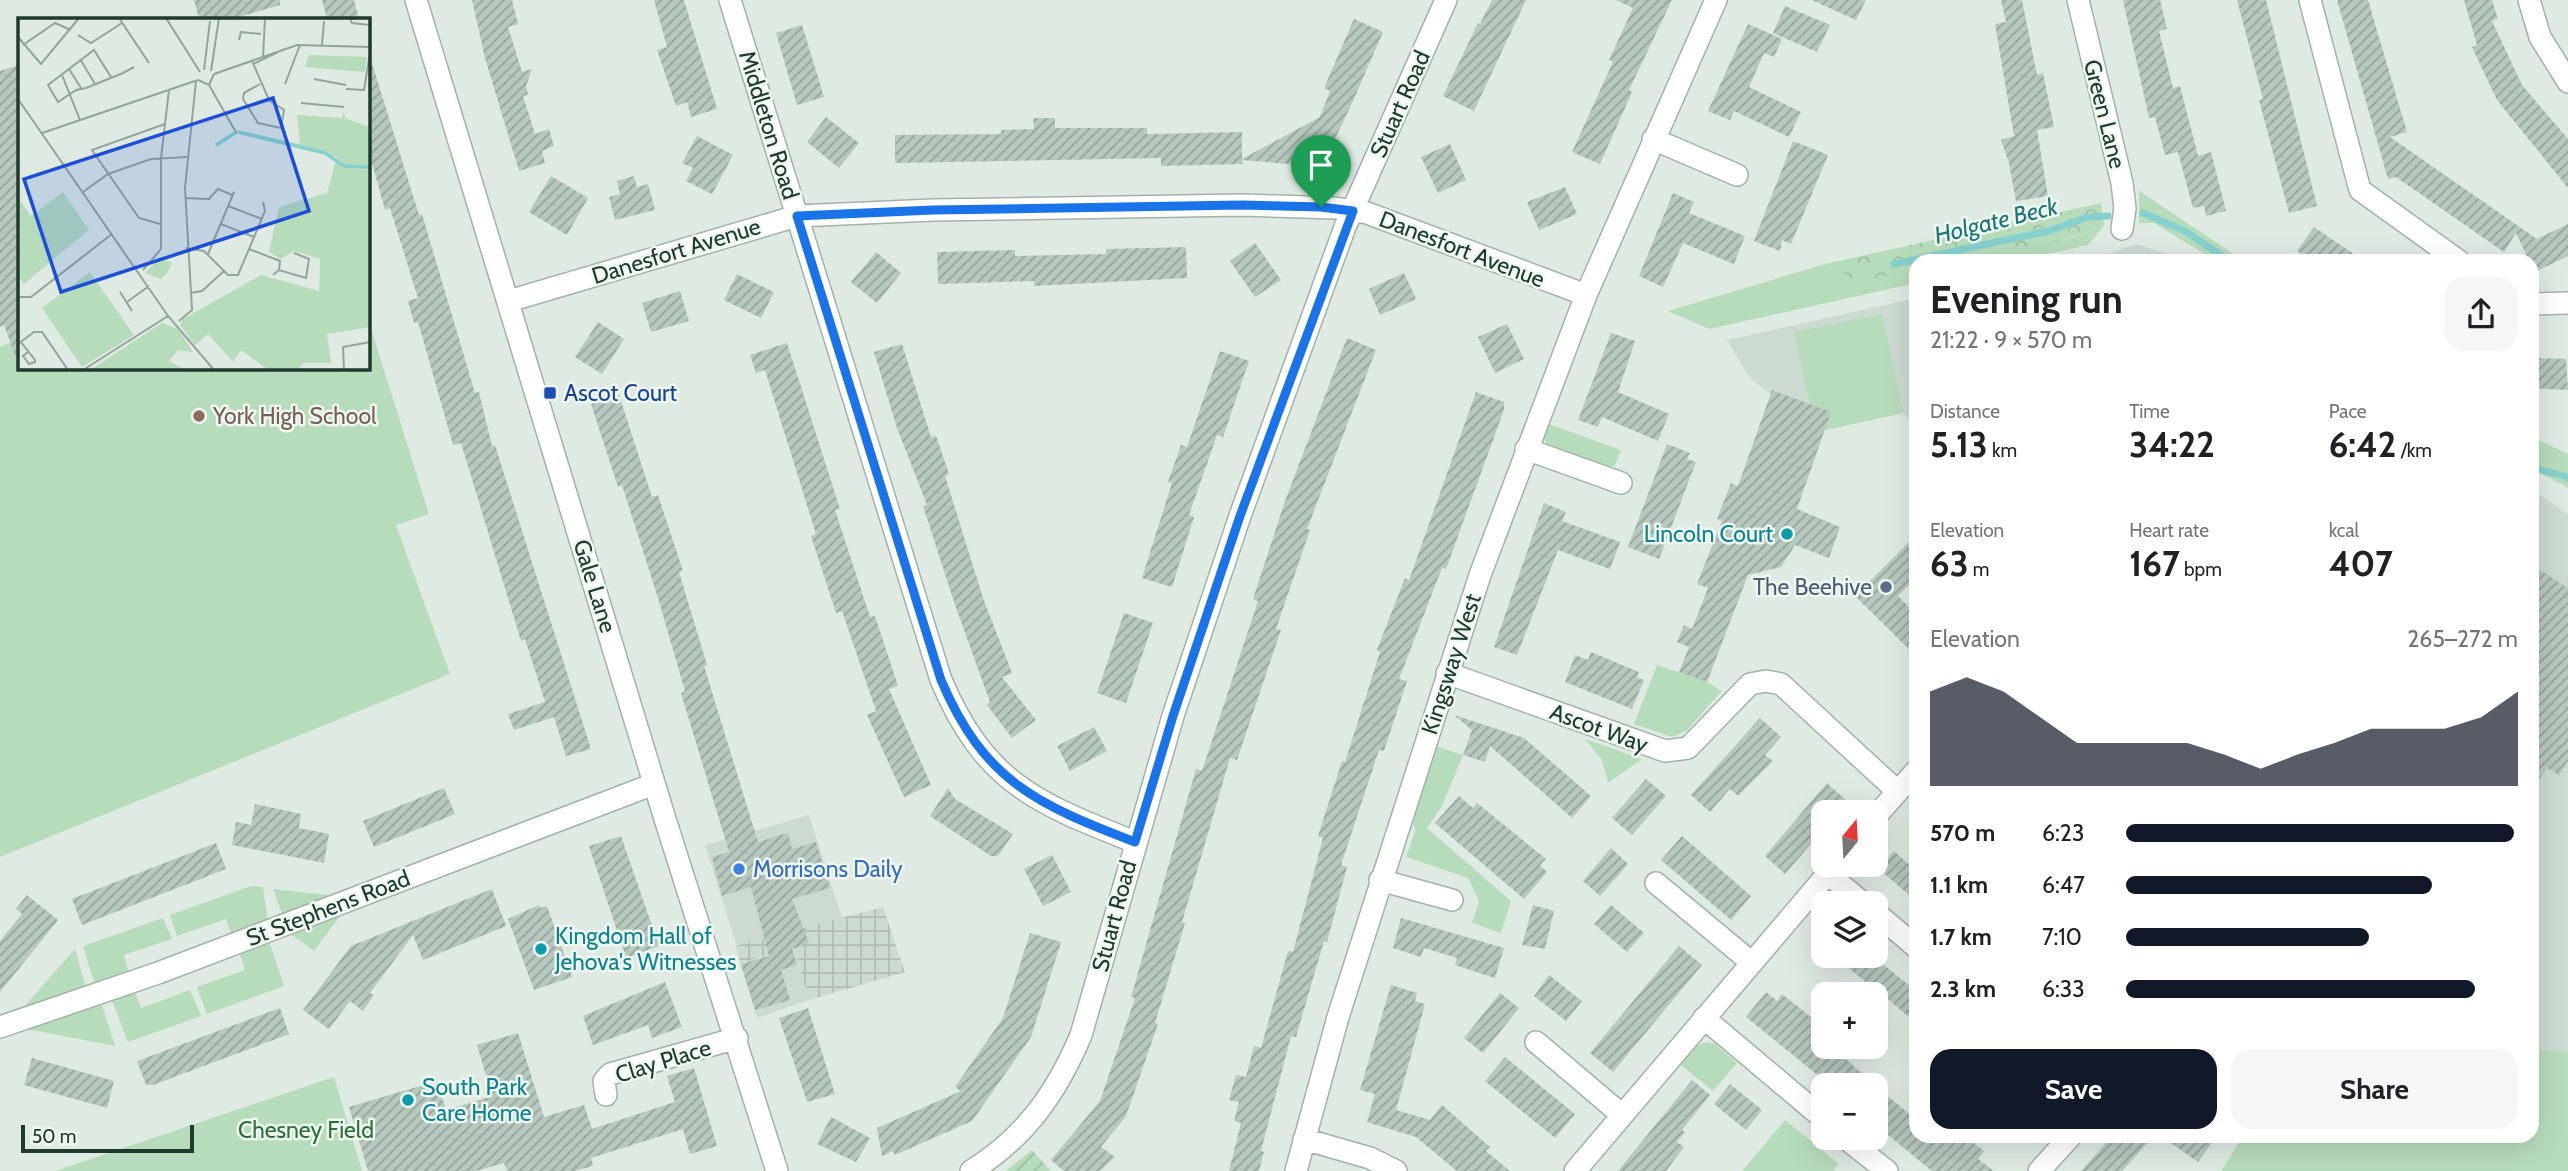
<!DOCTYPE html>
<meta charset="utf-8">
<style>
:root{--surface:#fff;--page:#f6f6f6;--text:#202124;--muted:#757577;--accent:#111827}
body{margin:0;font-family:Cabin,sans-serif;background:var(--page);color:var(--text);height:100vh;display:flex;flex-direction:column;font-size:26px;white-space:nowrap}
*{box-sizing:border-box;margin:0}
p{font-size:23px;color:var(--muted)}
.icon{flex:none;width:38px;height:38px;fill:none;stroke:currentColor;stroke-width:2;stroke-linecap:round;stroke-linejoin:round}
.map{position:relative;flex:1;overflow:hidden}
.panel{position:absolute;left:1909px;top:254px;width:630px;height:889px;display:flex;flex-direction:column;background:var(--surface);border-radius:21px;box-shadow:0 7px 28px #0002}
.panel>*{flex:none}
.needle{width:46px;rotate:18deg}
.controls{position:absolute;left:1811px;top:800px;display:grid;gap:14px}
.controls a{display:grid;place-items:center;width:77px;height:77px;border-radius:14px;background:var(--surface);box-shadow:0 7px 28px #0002;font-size:35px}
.scale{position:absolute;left:21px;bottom:18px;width:173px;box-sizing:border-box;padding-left:7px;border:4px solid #203a2e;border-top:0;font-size:19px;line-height:24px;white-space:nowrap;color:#203a2e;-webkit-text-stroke:5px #eff7f1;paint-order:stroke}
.pin{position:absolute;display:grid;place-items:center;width:60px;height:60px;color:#fff;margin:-72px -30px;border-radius:50% 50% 50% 0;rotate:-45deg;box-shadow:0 0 7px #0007}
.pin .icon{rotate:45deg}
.round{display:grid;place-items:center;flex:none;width:74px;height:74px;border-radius:21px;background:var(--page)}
.head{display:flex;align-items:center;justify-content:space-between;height:119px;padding:0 21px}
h1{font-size:38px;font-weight:700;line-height:52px}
.stats{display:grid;grid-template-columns:repeat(3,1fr);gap:10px;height:119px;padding:7px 21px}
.stats div{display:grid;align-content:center}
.stats b{font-size:35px;font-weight:700}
.stats small{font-size:19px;font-weight:400}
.stats p{font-size:19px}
.chart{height:196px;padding:14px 21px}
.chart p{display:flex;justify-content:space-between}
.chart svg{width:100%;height:126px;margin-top:7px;fill:var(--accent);opacity:.7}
.cta{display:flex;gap:14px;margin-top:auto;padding:14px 21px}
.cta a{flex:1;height:80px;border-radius:21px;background:var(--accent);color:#fff;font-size:28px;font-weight:700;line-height:80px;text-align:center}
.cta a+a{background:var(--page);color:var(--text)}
ul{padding:0 21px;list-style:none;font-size:23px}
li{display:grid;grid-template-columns:112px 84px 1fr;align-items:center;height:52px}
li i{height:18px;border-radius:9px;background:var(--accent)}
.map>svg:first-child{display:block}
</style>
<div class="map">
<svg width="2568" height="1171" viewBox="0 0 2568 1171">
<defs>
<pattern id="industrial-grid" width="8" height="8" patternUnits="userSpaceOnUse" patternTransform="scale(1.75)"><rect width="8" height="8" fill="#cddad2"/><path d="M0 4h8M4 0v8" fill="none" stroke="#b0bcb5"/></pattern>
<pattern id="forest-crowns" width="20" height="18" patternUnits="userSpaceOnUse" patternTransform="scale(1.75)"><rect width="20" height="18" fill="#b7dcbb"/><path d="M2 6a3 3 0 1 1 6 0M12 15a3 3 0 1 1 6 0" fill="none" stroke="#9dbea1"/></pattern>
<pattern id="garden-furrows" width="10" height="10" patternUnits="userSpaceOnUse" patternTransform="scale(1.75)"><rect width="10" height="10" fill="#b7dcbb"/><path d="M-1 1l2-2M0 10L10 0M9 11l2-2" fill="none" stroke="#9dbea1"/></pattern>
<pattern id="building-hatch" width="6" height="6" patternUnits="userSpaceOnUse" patternTransform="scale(1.75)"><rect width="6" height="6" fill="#b7c8be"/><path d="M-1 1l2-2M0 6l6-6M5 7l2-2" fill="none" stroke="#94a39b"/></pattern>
</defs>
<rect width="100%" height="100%" fill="#dfeae3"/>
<path fill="#cddad2" d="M2136,244L2165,253L2177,261H2087Z
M1916,298V427L1903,413L1816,432L1749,377L1727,340Z
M2532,490L2568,514V1051L2532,1050Z
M809,815L842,918L739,953L705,845Z
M794,947L809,1000L757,1018L740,963Z"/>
<path fill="url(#industrial-grid)" d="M883,907L905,972L809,1000L794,947L740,963L736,946Z"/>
<path fill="#b7dcbb" d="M2139,191L2244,261H2216L2154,223H2139Z
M2104,226L2088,245L2016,261H1961L2071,238Z
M1825,264L1859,281L1916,270V283L1709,329L1668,311Z
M1882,314L1903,413L1816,432L1794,332Z
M368,319L429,514L396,525L450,674L0,857V347L19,339V368H368Z
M1546,423L1621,450L1615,465L1605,469L1548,447L1543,436Z
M2532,437L2568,454V488L2532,468Z
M1657,665L1707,682L1722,691L1686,731L1672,737L1634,724Z
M1585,739L1642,759L1608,783L1602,760Z
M1433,745L1463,755L1443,804L1427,828L1511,901L1501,933L1472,923L1479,901L1468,878L1406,857L1416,829L1410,820Z
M251,886L263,887L268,922L232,936L226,919L177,936L170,915Z
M273,889L336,896L283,916Z
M343,912L314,951L289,933Z
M163,918L172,939L124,955L129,973L95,985L83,946Z
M269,941L284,986L207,1014L197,987L245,970L239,951Z
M75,949L86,988L22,1009Z
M134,989L141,1008L190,990L201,1016L128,1042L111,998Z
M101,1002L115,1046L22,1028Z
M1706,1042L1715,1044L1737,1063L1713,1091L1681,1065L1697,1046Z
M2532,1050L2568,1051V1171H2221L2243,1136H2532Z
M334,1077L362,1171H55Z
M1785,1120L1839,1164L1833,1171H1742Z"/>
<path fill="url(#forest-crowns)" d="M2101,203L2104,226C2045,248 1980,261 1916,261V270L1859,282L1825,264Z"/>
<path fill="url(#garden-furrows)" d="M1032,1150L1051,1171H1005L1008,1169Z"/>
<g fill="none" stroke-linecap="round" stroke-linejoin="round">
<path stroke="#86d0ce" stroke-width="7" d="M2143,213L2185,231L2230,261
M1894,264L2049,231L2088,217L2108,216
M2532,464C2546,476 2554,470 2568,478"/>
</g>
<path fill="url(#building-hatch)" d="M194,0H280V5L232,19H199Z
M322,0H354L359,19H327Z
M472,0H512L518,24L508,27L514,46L522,72L532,69L526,86L528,95L523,96L535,134L549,129L554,146L542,151L545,163L519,171L485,58Z
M654,0H684L717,109L691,117L687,102L676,106L657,50L667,47Z
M1492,0H1526L1474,111L1443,96L1478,23L1480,24Z
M1616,0H1672L1629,90L1632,92L1600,164L1572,152L1613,62L1609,60L1633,8Z
M1812,0H1866L1856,20Z
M2001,0H2022L2037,75L2043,73L2054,127L2037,130L2048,196L2016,201L2009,163L2001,140L2014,136L1995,24L2006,22Z
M2123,0H2160L2167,29L2159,31L2173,88L2180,86L2198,156L2211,152L2226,211L2206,216L2204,206L2193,208L2178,152L2165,155L2155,117L2149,118Z
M2237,0H2266L2317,206L2289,213L2259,100L2263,99Z
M2337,0H2368L2407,132L2390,137L2537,239L2568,224V256L2535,272L2532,261H2529L2516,233L2504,252L2396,177L2388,179Z
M2464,0H2492L2498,19L2492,21L2522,85L2568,139V188L2497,100L2472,47L2477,45Z
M1785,6L1830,25L1817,52L1773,33Z
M1354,19L1383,32L1353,101L1335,139L1289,164L1242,160L1243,164L1161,166V158L895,163V135L1001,134V130L1034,129L1033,118H1055V128H1147V134L1242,132V159L1320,117L1330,91L1324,88Z
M1748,24L1782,39L1774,57L1764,53L1749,87L1801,112L1789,137L1734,111L1730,120L1708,111Z
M802,25L824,97L797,105L776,33Z
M368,60H371L419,215L422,214L475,393L479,392L492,446L495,445L591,749L566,756L554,717L514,730L508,714L545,702L525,639L521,641L461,443L453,445L418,322L414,323L408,301L418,298L390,208L385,210L368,149Z
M19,65V361H17L4,325L0,327V71Z
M826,117L859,143L839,168L807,142Z
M697,136L733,155L712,194L686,181L693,168L682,163Z
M1793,141L1828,155L1791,244L1782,240L1780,251L1754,241Z
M1450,144L1466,180L1438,193L1421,157Z
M551,176L588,198L567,235L529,212Z
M634,176L637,187L648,184L655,210L615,220L609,197L620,194L617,181Z
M1565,187L1577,214L1539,230L1527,202Z
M1673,193L1694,202L1689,213L1745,236L1734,264L1683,243L1663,287L1639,276Z
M2314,227L2364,261H2312L2297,251Z
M1255,243L1281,280L1255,297L1230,261Z
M1186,247L1187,278L1034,286V281L938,284L937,252L1015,250V256L1106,254V249Z
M876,252L901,273L877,303L851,282Z
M1404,273L1416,299L1380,315L1369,289Z
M737,274L774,292L761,318L724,300Z
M680,291L689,321L651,332L642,303Z
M598,322L624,339L602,374L575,357Z
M1507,324L1524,359L1495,373L1478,337Z
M1611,333L1635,341L1618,392L1669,414L1658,441L1602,417L1598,427L1578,420Z
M1347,338L1376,350L1307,529L1310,530L1276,629L1281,630L1237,760L1230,758L1182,922L1185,923L1155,1023L1158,1024L1126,1116L1101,1147L1115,1157L1100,1171H1064L1051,1160L1100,1101L1135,998L1131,997L1196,769L1202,771L1258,601L1253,599L1285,501Z
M787,343L840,509L835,510L870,617L875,616L898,686L889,689L931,785L904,797L867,715L876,711L842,611L836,613L811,536L816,534L765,370L756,373L750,355Z
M902,344L931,437L936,436L949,474L945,476L983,598L1012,673L1002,677L1036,720L1012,738L987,705L990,702L955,605L923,506L927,505L897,428L874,352Z
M1220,351L1249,361L1223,437L1217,435L1189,515L1194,517L1172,587L1142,578L1172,483L1168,482L1181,445L1187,447Z
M2532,358L2566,359L2568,390L2532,388Z
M1772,390L1831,412L1797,509L1840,527L1829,558L1795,545L1781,567L1748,575L1707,682L1679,672L1689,647L1677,642L1684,625L1692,629L1708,588L1697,584L1722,521L1717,519L1731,483L1738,486Z
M1476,392L1504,402V410L1446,569L1442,568L1399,679L1407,681L1384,751L1379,750L1341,865L1347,867L1327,942L1324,941L1296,1037L1291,1036L1261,1151L1264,1152L1259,1171H1229L1241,1123L1234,1121L1239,1102L1229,1100L1236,1075L1246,1077L1254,1046L1261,1048L1288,951L1293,952L1323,838L1318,836L1342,761L1345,762L1380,652L1377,650L1405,578L1409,580Z
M619,395L652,497L658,495L683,571L679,572L707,665L704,666L758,842L788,833L792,849L816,842L830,888L792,899L809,943L792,949L797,965L781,970L790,1000L755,1010L741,964L769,956L751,887L722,896L712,857L729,852L681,693L685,691L658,598L622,485L618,487L591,404Z
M1667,444L1690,453L1687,459L1696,462L1659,559L1628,547Z
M1544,503L1566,512L1562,521L1620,542L1610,569L1558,550L1517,655L1494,647Z
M1916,535V577L1898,596L1916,614V656L1855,596Z
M2532,565L2568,588V761L2559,775L2547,768L2532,790Z
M1124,613L1153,623L1126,703L1097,693Z
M1591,652L1639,672L1637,678L1644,680L1632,709L1565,682L1575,655L1588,660Z
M1454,715L1524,738L1591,796L1572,818L1490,746L1485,762L1463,755L1472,730Z
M1760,718L1781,737L1765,755L1773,761L1738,796L1730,789L1710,812L1691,795Z
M1094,727L1107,751L1070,771L1057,746Z
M1646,779L1666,796L1632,835L1612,818Z
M1827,783L1847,801L1837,812H1824V829L1785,874L1765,856Z
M444,788L455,814L374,847L363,821Z
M948,788L955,799L1013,834L998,856H991L930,816Z
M1459,796L1473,808L1477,803L1546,859L1540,865L1547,872L1524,899L1435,823Z
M255,804L301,814L299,828L329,834L324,863L232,845L236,822L251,825Z
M621,836L659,946L626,958L589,846Z
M1682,836L1751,896L1731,920L1661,860Z
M216,843L226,869L82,925L72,899Z
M1611,848L1628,864L1600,896L1583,881Z
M1894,851L1916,871V901L1879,869Z
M1052,855L1071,892L1043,906L1024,869Z
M492,889L506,926L423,960L413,935L370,993L374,995L363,1011L350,1001L329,1029L303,1010L351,946Z
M27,895L58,920L0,992V941L22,914L16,909Z
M539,905L540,908L547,906L572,977L534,990L508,919Z
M1533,905L1554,911L1545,949L1522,945Z
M1611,905L1644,933L1627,952L1594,924Z
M1401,918L1504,948L1495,978L1455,965L1457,958L1424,948L1421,957L1393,948Z
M1030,933L1061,942L1031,1037L972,1121L895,1155L893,1151L882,1156L877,1128L961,1091L955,1087L1003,1018Z
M1679,946L1702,965L1613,1072L1590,1053Z
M1833,956H1873L1916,991V1023L1882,994H1854L1865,981Z
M1549,975L1582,1001L1566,1021L1534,996Z
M665,982L682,1027L652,1038L648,1025L593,1045L583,1016Z
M1391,985L1417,993L1415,1001L1425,1004L1396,1110L1430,1120L1442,1105L1490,1147L1486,1151L1510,1171H1457L1416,1137L1367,1122L1375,1094L1360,1090Z
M1766,992L1777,1001L1782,994L1812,1018L1824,1004V1046H1854L1845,1058L1874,1085H1830L1746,1017Z
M1500,993L1519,1008L1483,1053L1464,1038Z
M280,1008L289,1034L153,1085H146L137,1061Z
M808,1008L835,1094L807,1102L779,1018Z
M518,1033L544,1117L584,1105L592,1129L675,1102L667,1076L694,1068L717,1146L690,1154L683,1129L591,1158L593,1166L575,1171H507L504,1163L476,1171H368L349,1107L437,1081L446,1110L492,1096L477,1045Z
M1505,1057L1575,1114L1555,1138L1485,1081Z
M32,1058L114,1081L107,1108L24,1085Z
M1692,1080L1710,1095L1682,1130L1685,1132L1677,1142L1684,1147L1666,1171H1618Z
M1730,1084L1762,1110L1746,1130L1714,1104Z
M1876,1087L1916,1119V1136H1964L1984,1151L1978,1159L1994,1171H1932L1882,1130L1885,1126L1876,1118Z
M831,1117L870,1138L856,1162L817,1144Z
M2112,1136H2154L2122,1171H2081Z
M2161,1136H2217L2198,1162Z"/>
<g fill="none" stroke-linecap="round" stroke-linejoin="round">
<defs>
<path id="minor" d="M416,0L665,819L777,1171
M730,0L941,680C985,783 1036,803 1135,842
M2078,0L2122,183L2125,208L2122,229
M2310,0L2360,190L2459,261
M2529,0L2540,37L2568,82
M1653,139L1737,175
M509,301L797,216L933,210L1243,205L1335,208L1367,213L1586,295
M2532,304L2568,303
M1526,449L1621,483
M1447,673L1665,751L1688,748L1750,684L1766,681L1781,684L1897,791
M1876,816L1916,771
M1828,874L1863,903
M1380,880L1452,900
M1656,883L1752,963
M1876,913L1916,947
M1704,1018L1824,1119
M0,1027L158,973L654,784
M1536,1042L1622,1115
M606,1095L604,1081L610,1074L737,1038
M1845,1138L1887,1171
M1304,1139L1370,1158L1396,1171
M971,1171C1025,1138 1057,1092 1081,1035L1173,716L1240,516L1345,227L1446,0
M1296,1171L1338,1017L1480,575L1586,295L1716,0
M1575,1171L1836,864
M2039,1171L2071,1136"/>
</defs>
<use href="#minor" stroke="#a2b2a9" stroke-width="24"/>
<use href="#minor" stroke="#fff" stroke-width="21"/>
</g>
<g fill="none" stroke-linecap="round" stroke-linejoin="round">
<defs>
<path id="route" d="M1243,205L1321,207L1353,211L1240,516L1173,716L1135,842C1036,804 984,781 941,680L797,216L933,210Z"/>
</defs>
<use href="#route" stroke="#fff" stroke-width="14"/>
<use href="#route" stroke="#1a73e8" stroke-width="9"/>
</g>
<rect fill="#1a4fb4" stroke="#eff7f1" stroke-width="2.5" x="543" y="386" width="14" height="14" rx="3.5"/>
<circle fill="#8d6e63" stroke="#eff7f1" stroke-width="2.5" cx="199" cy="416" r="7"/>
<g fill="#0f9aa8" stroke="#eff7f1" stroke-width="2.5">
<circle cx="1787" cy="534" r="7"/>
<circle cx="541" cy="949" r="7"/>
<circle cx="408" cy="1100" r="7"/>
</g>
<circle fill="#5c6f8a" stroke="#eff7f1" stroke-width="2.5" cx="1886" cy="587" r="7"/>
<circle fill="#3f7fe0" stroke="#eff7f1" stroke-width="2.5" cx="739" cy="869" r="7"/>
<g text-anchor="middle" stroke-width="5" stroke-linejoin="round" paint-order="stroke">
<g font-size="23" fill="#203a2e" stroke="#eff7f1">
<text transform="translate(1400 104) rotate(-66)" y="8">Stuart Road</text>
<text transform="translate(2105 114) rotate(76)" y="8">Green Lane</text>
<text transform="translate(769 125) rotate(73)" y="8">Middleton Road</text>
<text transform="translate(1462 249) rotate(21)" y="8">Danesfort Avenue</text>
<text transform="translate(676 251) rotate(-17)" y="8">Danesfort Avenue</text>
<text transform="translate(595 586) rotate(73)" y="8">Gale Lane</text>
<text transform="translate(1451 664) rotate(-72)" y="8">Kingsway West</text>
<text transform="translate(1599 728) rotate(20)" y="8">Ascot Way</text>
<text transform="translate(328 908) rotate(-21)" y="8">St Stephens Road</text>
<text transform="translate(1114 916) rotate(-75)" y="8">Stuart Road</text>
<text transform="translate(663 1061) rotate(-17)" y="8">Clay Place</text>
</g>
<g font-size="23" fill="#164399" stroke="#eff7f1" text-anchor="start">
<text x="564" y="401">Ascot Court</text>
</g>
<g font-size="23" fill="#785e54" stroke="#eff7f1" text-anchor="start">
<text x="213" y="424">York High School</text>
</g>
<g font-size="23" fill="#0d838f" stroke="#eff7f1" text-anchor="start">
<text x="1773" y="542" text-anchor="end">Lincoln Court</text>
<text x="555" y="944">Kingdom Hall of<tspan x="555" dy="26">Jehova's Witnesses</tspan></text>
<text x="422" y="1095">South Park<tspan x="422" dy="26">Care Home</tspan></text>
</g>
<g font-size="23" fill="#4e5e75" stroke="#eff7f1" text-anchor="end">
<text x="1872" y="595">The Beehive</text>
</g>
<g font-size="23" fill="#366cbe" stroke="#eff7f1" text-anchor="start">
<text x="753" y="877">Morrisons Daily</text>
</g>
<g font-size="23" fill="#2a7039" stroke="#eff7f1">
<text x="306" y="1138">Chesney Field</text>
</g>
<g font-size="24" font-style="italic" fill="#1b7574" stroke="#eff7f1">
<text transform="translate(1996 221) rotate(-14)" y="8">Holgate Beck</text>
</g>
</g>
<g transform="translate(18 18)">
<rect width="352" height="352" fill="#dfeae3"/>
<path d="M326,92L327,100L352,109V309L309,316L313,345H286L279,352H250L223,332L215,344L190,316L177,327L162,307L165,301L243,257L301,273L302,241L276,233L263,241L251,234L261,189L309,175L319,139L220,115L219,112L282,126L279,97L324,100ZM45,174L71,212L6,266L0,257V180L13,198ZM72,254L116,317L64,349L24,290ZM144,305L160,311L175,334L160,332L151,343L168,352H72Z" fill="#b7dcbb"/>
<path d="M291,37L349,39L347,54L287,49ZM142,239L154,245L149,255L143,261L127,255Z" fill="#b7dcbb"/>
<path fill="none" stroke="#86d0ce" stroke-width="3.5" d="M220,114L307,135L326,148L352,149M198,127L217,115"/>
<path fill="none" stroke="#93a49b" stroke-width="2" d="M101,0L131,45M148,0L182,54M332,0L334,5L352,7M60,17L73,25L104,5M0,19L23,46L61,0M221,22L223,14L243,16M5,27L37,5L53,12M304,27L306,3M245,39L247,0M62,41L77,66M234,43L251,82L266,92L263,110L240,105L225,81L226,75L242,66M235,46L260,34M51,51L63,70M186,52L192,3M193,53L201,0M196,56L279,27L352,29M44,57L62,102M93,59L76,32L30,67L40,84L58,72L68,70L105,55L116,49M296,61L328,67M180,62L191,67L196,56M267,66L282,27M191,67L219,116M328,71L346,72L352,35M0,81L150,298L196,352M283,85L326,89M24,115L180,62M65,174L90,156L133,141L169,139M167,180L191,181L200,171L214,177M210,188L244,201M142,206L121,200L74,132L147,106M203,206L236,219M168,230L186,233L210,257H220L247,193L245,184M231,231L262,243L261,252M190,236L216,174M125,252L143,231V140L151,72M255,257L261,252L288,260L291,241L276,235M102,274L114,293M172,275L184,273L206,253M0,279H13L94,216M109,284L131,268M161,303L174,292L167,170L178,63M3,324L17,342V344L11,346L5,338L10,334M0,326L16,314H24L50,352M65,352L150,298M326,352L325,329L352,324"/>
<path fill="#1d4ed8" fill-opacity="0.15" stroke="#1d4ed8" stroke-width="3.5" d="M255,80L291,193L43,274L6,161Z"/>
<rect width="352" height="352" fill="none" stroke="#203a2e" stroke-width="3.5"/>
</g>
</svg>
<div class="controls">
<a><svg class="needle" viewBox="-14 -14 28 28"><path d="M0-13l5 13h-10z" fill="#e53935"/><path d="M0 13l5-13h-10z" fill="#757577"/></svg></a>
<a><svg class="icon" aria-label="layers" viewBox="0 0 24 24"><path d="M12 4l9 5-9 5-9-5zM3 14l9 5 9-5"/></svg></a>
<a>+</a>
<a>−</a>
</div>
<div class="scale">50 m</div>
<div class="pin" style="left:1321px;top:207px;background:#1e9e55"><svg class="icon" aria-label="arrive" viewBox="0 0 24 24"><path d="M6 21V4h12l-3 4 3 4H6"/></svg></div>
<section class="panel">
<div class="head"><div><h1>Evening run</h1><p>21:22 · 9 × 570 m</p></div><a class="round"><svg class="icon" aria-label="share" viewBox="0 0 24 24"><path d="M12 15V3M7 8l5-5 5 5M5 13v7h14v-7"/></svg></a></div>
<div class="stats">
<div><p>Distance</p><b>5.13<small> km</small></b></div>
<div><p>Time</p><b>34:22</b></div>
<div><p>Pace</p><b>6:42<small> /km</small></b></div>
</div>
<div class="stats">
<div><p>Elevation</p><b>63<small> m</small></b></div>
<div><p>Heart rate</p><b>167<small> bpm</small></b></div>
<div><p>kcal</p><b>407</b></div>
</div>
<div class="chart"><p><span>Elevation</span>265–272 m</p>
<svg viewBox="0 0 160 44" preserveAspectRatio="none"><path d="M0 44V11L10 6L20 11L30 20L40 29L50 29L60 29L70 29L80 33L90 38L100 33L110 29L120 24L130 24L140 24L150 20L160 11V44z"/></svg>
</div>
<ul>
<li><b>570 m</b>6:23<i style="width:99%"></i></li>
<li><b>1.1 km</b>6:47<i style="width:78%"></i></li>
<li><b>1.7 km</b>7:10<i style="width:62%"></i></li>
<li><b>2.3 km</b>6:33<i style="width:89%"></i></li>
</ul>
<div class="cta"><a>Save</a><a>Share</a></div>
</section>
</div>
